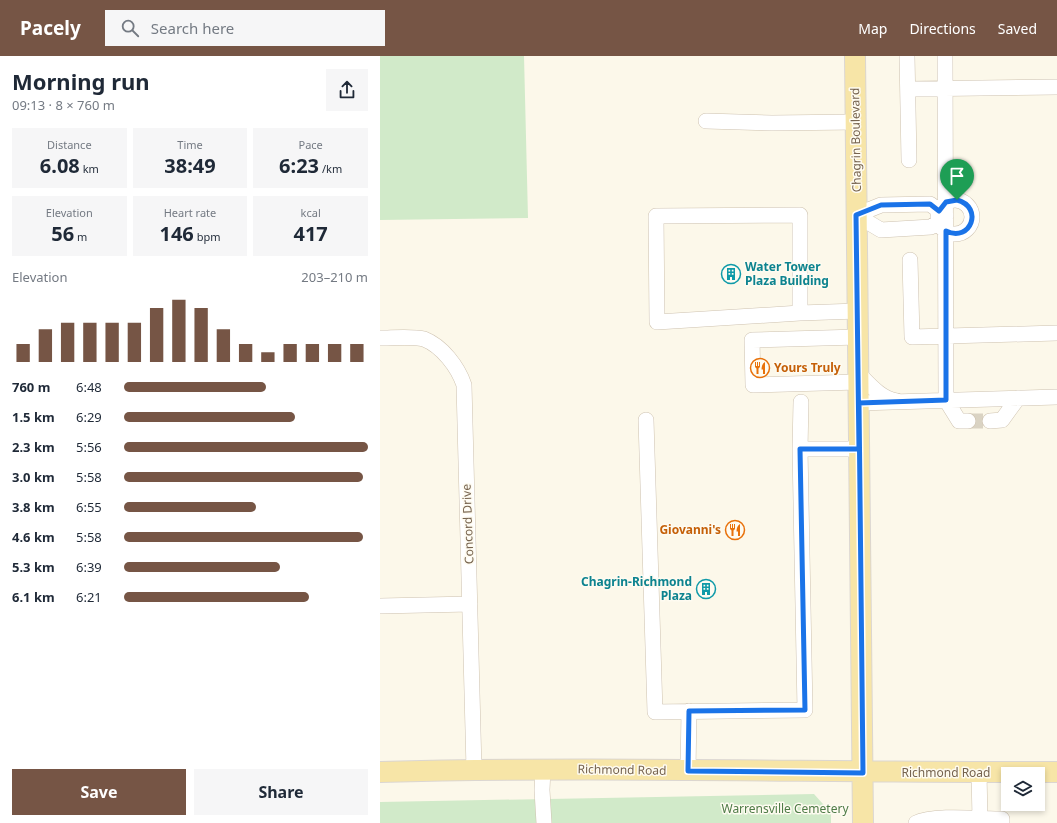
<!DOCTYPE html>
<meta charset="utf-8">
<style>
:root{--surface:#fff;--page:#f6f6f7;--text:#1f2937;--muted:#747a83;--accent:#765545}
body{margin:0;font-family:"Noto Sans",sans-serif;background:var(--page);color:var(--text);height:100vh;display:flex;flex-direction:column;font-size:15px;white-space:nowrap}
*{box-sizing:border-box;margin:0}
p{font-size:13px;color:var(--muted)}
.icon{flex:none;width:22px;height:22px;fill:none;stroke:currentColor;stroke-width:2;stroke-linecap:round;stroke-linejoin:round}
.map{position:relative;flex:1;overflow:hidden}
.drawer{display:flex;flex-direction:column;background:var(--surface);width:380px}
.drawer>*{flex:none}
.buttons{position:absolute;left:621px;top:711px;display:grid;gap:8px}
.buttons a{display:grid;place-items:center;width:44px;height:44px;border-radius:0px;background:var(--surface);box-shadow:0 2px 6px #0003;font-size:20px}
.pin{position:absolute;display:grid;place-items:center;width:34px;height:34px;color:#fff;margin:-41px -17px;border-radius:50% 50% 50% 0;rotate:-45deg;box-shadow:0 0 4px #0007}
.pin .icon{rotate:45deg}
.round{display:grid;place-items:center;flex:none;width:42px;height:42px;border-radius:0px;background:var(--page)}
.head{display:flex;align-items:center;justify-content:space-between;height:68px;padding:0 12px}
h1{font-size:22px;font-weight:700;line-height:30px}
.stats{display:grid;grid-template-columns:repeat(3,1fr);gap:6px;height:68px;padding:4px 12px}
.stats div{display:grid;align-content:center;border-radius:0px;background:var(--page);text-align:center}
.stats b{font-size:20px;font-weight:700}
.stats small{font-size:11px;font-weight:400}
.stats p{font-size:11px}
.chart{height:112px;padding:8px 12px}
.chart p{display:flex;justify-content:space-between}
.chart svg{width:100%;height:72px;margin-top:4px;stroke:var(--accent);stroke-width:6}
.button{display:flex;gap:8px;margin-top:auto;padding:8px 12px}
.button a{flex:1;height:46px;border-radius:0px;background:var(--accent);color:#fff;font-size:16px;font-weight:700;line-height:46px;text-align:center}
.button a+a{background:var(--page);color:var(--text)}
ul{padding:0 12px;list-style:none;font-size:13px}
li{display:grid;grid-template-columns:64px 48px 1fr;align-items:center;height:30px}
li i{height:10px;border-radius:5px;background:var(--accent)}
header{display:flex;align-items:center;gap:24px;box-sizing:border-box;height:56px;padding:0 20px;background:var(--accent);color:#fff}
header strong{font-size:19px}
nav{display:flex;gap:22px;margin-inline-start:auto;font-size:14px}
.search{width:280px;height:36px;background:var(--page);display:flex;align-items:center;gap:10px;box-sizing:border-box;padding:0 14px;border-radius:0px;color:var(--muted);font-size:15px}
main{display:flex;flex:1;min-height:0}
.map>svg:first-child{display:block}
</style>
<header>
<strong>Pacely</strong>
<div class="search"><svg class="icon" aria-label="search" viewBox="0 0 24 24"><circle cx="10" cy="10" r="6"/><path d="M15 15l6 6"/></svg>Search here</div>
<nav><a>Map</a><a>Directions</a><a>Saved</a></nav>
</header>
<main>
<section class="drawer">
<div class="head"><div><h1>Morning run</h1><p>09:13 · 8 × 760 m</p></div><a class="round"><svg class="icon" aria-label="share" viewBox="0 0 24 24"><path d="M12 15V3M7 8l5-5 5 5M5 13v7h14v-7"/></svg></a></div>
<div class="stats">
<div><p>Distance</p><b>6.08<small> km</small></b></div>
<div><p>Time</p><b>38:49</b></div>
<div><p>Pace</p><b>6:23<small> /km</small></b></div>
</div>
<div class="stats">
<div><p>Elevation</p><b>56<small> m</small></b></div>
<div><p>Heart rate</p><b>146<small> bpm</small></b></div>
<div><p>kcal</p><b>417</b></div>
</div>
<div class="chart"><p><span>Elevation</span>203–210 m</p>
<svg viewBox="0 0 160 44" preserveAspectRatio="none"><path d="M5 44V33M15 44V24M25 44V20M35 44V20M45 44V20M55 44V20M65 44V11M75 44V6M85 44V11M95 44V24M105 44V33M115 44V38M125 44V33M135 44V33M145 44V33M155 44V33"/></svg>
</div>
<ul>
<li><b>760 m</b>6:48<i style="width:58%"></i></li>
<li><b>1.5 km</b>6:29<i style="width:70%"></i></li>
<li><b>2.3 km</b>5:56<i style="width:100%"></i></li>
<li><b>3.0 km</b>5:58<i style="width:98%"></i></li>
<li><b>3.8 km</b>6:55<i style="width:54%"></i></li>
<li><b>4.6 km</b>5:58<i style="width:98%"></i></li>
<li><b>5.3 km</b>6:39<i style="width:64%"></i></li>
<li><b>6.1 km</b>6:21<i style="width:76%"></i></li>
</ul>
<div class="button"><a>Save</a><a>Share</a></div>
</section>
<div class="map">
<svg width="677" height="767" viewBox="0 0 677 767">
<rect width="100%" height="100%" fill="#fcf8ea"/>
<path fill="#d1eac9" d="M0,0H144L148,162L0,164Z
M434,738L451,757V767H0V746Z"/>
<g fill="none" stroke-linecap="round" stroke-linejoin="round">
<path stroke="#dad3c3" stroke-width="15" stroke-dasharray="15 8" stroke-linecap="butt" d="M588,365H610"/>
<defs>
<path id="minor" d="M527,0L529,104
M565,0L566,344L579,365H588
M528,33L677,31
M326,65L392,67L475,66
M558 161a17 17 0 1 1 34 0a17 17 0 1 1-34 0Z
M476,159L501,174L551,171L566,160
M476,159L501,149L550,148L566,160
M530,204L532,281L677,277
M420,257L277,266L276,160L420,159V257L478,255
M478,281L372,284L373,329L478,326
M0,282C12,282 33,280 44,283C62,290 78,311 84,329L94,713
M478,317C489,328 501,343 517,345
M479,347L677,341
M266,364L275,656L425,654L420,393H479
M610,365L622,364L638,342
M420,393L421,346
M0,550L90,548
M163,713L162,734L164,767
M308,715L309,655
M599,717L600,763
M536,767C553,758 601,763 622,763V767"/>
<path id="major" d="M475,0L483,767
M0,716C226,710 451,717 677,716"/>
</defs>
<use href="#minor" stroke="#cec2b0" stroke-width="16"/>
<use href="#major" stroke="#dbd6d1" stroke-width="22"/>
<use href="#minor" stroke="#fff" stroke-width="15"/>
<use href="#major" stroke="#f7e5a7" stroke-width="20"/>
</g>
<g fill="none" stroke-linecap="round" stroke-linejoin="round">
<defs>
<path id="route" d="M577,144L566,146L559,155L550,148L501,149L476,159L479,393H420L425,654L309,655L308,715L483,717L479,347L566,344V175C591,187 604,151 577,144"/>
</defs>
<use href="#route" stroke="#fff" stroke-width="8"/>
<use href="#route" stroke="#1a73e8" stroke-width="5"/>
</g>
<defs>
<symbol id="building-ring" viewBox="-11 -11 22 22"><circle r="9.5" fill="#fefbf1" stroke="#0f9aa8" stroke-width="1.5"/><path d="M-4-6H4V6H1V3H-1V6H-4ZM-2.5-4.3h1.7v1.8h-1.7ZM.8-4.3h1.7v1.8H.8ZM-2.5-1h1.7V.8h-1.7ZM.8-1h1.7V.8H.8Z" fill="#0f9aa8"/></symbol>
<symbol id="restaurant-ring" viewBox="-11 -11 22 22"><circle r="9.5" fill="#fefbf1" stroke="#e8710a" stroke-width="1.5"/><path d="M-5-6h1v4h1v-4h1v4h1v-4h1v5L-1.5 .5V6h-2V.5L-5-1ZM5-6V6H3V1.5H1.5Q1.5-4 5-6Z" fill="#e8710a"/></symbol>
</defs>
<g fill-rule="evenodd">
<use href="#building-ring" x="340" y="207" width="22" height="22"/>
<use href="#restaurant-ring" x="369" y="301" width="22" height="22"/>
<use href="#restaurant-ring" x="344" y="463" width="22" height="22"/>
<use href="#building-ring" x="315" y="522" width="22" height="22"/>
</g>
<g text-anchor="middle" stroke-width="3" stroke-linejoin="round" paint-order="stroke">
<g font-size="12" fill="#76634e" stroke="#fefbf1">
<text transform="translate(476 84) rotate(-91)" y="4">Chagrin Boulevard</text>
<text transform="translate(88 468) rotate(-92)" y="4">Concord Drive</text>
<text transform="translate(242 714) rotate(1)" y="4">Richmond Road</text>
<text x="566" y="721">Richmond Road</text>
</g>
<g font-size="12" font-weight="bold" fill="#0d838f" stroke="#fefbf1" text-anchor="start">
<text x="365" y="215">Water Tower<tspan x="365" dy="14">Plaza Building</tspan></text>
<text x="312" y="530" text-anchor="end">Chagrin-Richmond<tspan x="312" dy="14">Plaza</tspan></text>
</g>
<g font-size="12" font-weight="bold" fill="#c56008" stroke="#fefbf1" text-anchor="start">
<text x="394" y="316">Yours Truly</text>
<text x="341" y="478" text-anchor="end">Giovanni's</text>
</g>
<g font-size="12" fill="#4e7b46" stroke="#fefbf1">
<text x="405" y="757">Warrensville Cemetery</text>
</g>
</g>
</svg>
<div class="buttons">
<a><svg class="icon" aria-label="layers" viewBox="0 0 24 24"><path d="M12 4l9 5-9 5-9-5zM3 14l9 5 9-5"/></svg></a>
</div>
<div class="pin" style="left:577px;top:144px;background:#1e9e55"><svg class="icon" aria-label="arrive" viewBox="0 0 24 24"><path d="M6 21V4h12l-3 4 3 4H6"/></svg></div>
</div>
</main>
